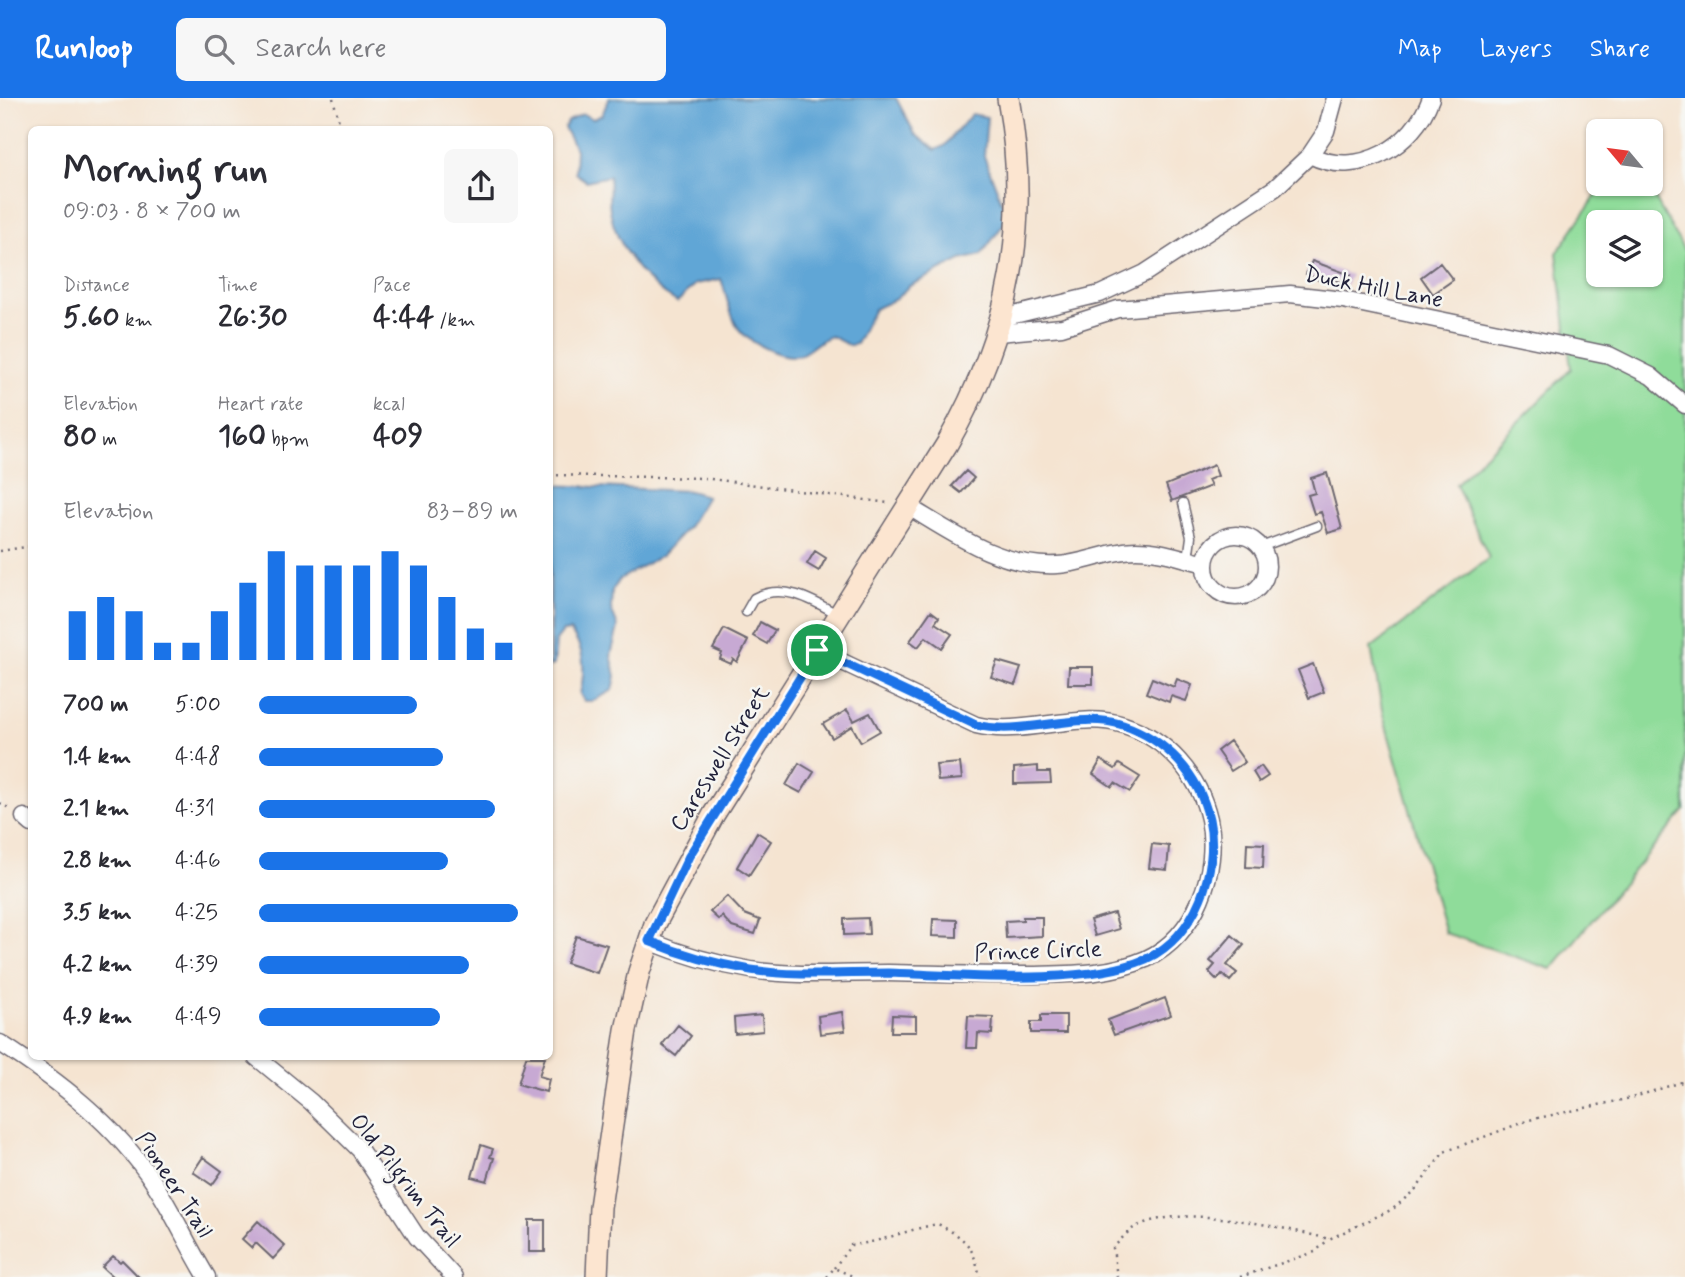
<!DOCTYPE html>
<meta charset="utf-8">
<style>
:root{--surface:#fff;--page:#f7f7f7;--text:#2b2b33;--muted:#7c7c81;--accent:#1a73e8}
body{margin:0;font-family:Mynerve,sans-serif;background:var(--page);color:var(--text);height:100vh;display:flex;flex-direction:column;font-size:26px;white-space:nowrap}
*{box-sizing:border-box;margin:0}
p{font-size:23px;color:var(--muted)}
.icon{flex:none;width:38px;height:38px;fill:none;stroke:currentColor;stroke-width:2;stroke-linecap:round;stroke-linejoin:round}
.map{position:relative;flex:1;overflow:hidden}
.details{position:absolute;left:28px;top:28px;width:525px;height:934px;display:flex;flex-direction:column;background:var(--surface);border-radius:10px;box-shadow:0 2px 5px #0004}
.details>*{flex:none}
.needle{width:46px;rotate:299deg}
.controls{position:absolute;left:1586px;top:21px;display:grid;gap:14px}
.controls a{display:grid;place-items:center;width:77px;height:77px;border-radius:10px;background:var(--surface);box-shadow:0 2px 5px #0004;font-size:35px}
.pin{position:absolute;display:grid;place-items:center;width:60px;height:60px;color:#fff;margin:-30px;border:4px solid #fff;border-radius:50%;box-shadow:0 2px 7px #0007}
.round{display:grid;place-items:center;flex:none;width:74px;height:74px;border-radius:10px;background:var(--page)}
.summary{display:flex;align-items:center;justify-content:space-between;height:119px;padding:0 35px}
h1{font-size:38px;font-weight:800;line-height:52px}
.figures{display:grid;grid-template-columns:repeat(3,1fr);gap:10px;height:119px;padding:7px 35px}
.figures div{display:grid;align-content:center}
.figures b{font-size:30px;font-weight:800}
.figures small{font-size:19px;font-weight:400}
.figures p{font-size:19px}
.chart{height:196px;padding:14px 35px}
.chart p{display:flex;justify-content:space-between}
.chart svg{width:100%;height:126px;margin-top:7px;stroke:var(--accent);stroke-width:6}
ul{padding:0 35px;list-style:none;font-size:23px}
li{display:grid;grid-template-columns:112px 84px 1fr;align-items:center;height:52px}
li i{height:18px;border-radius:9px;background:var(--accent)}
header{display:flex;align-items:center;gap:42px;box-sizing:border-box;height:98px;padding:0 35px;background:var(--accent);color:#fff}
header strong{font-size:33px}
nav{display:flex;gap:38px;margin-inline-start:auto;font-size:24px}
.search{width:490px;height:63px;background:var(--page);display:flex;align-items:center;gap:18px;box-sizing:border-box;padding:0 24px;border-radius:10px;color:var(--muted);font-size:26px}
.map>svg:first-child{display:block}
</style>
<header>
<strong>Runloop</strong>
<div class="search"><svg class="icon" aria-label="search" viewBox="0 0 24 24"><circle cx="10" cy="10" r="6"/><path d="M15 15l6 6"/></svg>Search here</div>
<nav><a>Map</a><a>Layers</a><a>Share</a></nav>
</header>
<div class="map">
<svg width="1685" height="1179" viewBox="0 0 1685 1179">
<rect width="100%" height="100%" fill="#f6f6f2"/>
<filter id="ink" filterUnits="userSpaceOnUse"><feTurbulence type="fractalNoise" baseFrequency=".0143" numOctaves="2"/><feDisplacementMap in="SourceGraphic" scale="14" xChannelSelector="R" yChannelSelector="G"/><feConvolveMatrix kernelMatrix="1 2 1 2 8 2 1 2 1" color-interpolation-filters="sRGB"/></filter>
<filter id="wash" filterUnits="userSpaceOnUse"><feTurbulence type="fractalNoise" baseFrequency=".00686" numOctaves="4" result="noise"/><feDisplacementMap in="SourceGraphic" scale="28" xChannelSelector="R" yChannelSelector="G"/><feGaussianBlur stdDeviation="1.57" result="paint"/><feColorMatrix in="noise" values="0 0 0 0 0 0 0 0 0 0 0 0 0 0 0 0 0 1.4 0 .05"/><feComposite in="paint" operator="in"/></filter>
<g filter="url(#wash)">
<rect width="100%" height="100%" fill="#f5e4d1"/>
<path fill="#8fdc9a" stroke="#587f6a" stroke-width="2" fill-rule="evenodd" d="M1604,86H1647L1685,154V712L1551,871L1445,835L1383,617L1371,550L1489,460L1456,386L1571,271L1557,155ZM1598,124H1650V177H1598Z"/>
<path fill="#60a6d6" stroke="#416488" stroke-width="2" d="M609,0H896L915,36L935,52L944,48L972,16L987,19L984,58L1004,110L1005,124L981,157L961,162L909,188L896,201L874,211L856,246L850,248L831,238C817,242 811,253 799,257C782,262 745,243 737,228C729,215 726,195 721,181L696,186L677,204C645,186 616,149 610,112C608,101 611,89 609,78L586,83L575,75L576,52L564,30L568,23L583,16L593,21L602,17Z
M550,387L690,393L707,398L688,429L662,457L620,481L612,493L611,511L618,529L611,557L616,578L613,592L593,603H584L580,596C585,573 586,552 570,533L563,534L556,543L554,567L550,568Z"/>
<g id="blocks">
<path fill="#c7a9d3" d="M1312,163L1351,177L1346,187L1330,179L1327,186L1306,176Z
M1440,165L1453,182L1433,196L1421,179Z
M1214,367L1218,378L1208,382L1211,388L1172,403L1166,387Z
M966,373L974,380L961,395L952,388Z
M1327,375L1342,431L1328,435L1321,414L1314,416L1308,397L1315,395L1311,380Z
M815,453L826,460L819,473L807,466Z
M931,513L939,519L935,525L952,536L942,550L926,539L918,549L910,543Z
M760,524L775,532L767,546L753,538Z
M724,531L748,543L737,564L733,561L731,566L720,561L722,555L713,551Z
M997,563L1021,570L1015,587L991,579Z
M1313,566L1324,594L1309,600L1298,572Z
M1069,569H1093V586H1068Z
M1152,580L1174,589L1177,581L1192,587L1186,603L1171,598L1169,604L1146,595Z
M847,612L854,623L870,615L880,633L861,644L852,628L832,640L823,626Z
M1230,643L1245,664L1231,673L1217,653Z
M1101,662L1115,671L1119,666L1140,679L1130,694L1115,685L1112,689L1093,676Z
M799,665L814,674L801,695L786,687Z
M960,665L962,681L938,683L936,667Z
M1038,668V674H1050L1051,685L1014,686V670Z
M1261,668L1268,678L1259,684L1253,674Z
M757,734L771,743L749,777L737,769Z
M1247,745L1264,746L1263,770L1246,769Z
M1152,746L1169,748L1167,772L1149,770Z
M727,798L744,816L760,822L755,836L732,829L722,818L719,822L710,814Z
M1114,815L1119,831L1095,838L1090,822Z
M1023,819H1042V838L1006,840L1005,823L1023,822Z
M868,820L869,836L844,837V821Z
M933,821L957,822V839L932,838Z
M1232,837L1244,847L1227,867L1237,875L1230,883L1222,876L1217,882L1209,874L1215,867L1210,863Z
M576,838L607,847L597,875L566,865Z
M1165,900L1171,917L1114,937L1108,922Z
M842,914L845,933L820,936L818,918Z
M762,917L763,933L735,936L734,920Z
M892,917L916,918V934H891Z
M1041,917H1066V935H1031V924H1041Z
M968,918L993,919L992,936L978,935L977,950H966Z
M678,927L691,938L676,958L662,947Z
M526,959H545L539,978L549,981L546,994L518,986Z
M481,1047L493,1051L490,1059L494,1060L487,1083L472,1079Z
M203,1059L222,1073L212,1087L193,1074Z
M529,1122H545V1154H529Z
M258,1123L285,1148L273,1161L256,1145L252,1150L242,1141Z
M113,1158L120,1164L122,1162L139,1179H113L102,1169Z"/>
</g>
</g>
<g filter="url(#ink)">
<use href="#blocks" fill-opacity="0" stroke="#6c6670" stroke-width="2"/>
<g fill="none" stroke-linecap="round" stroke-linejoin="round">
<defs>
<path id="lane" d="M1183,405L1191,439L1188,461
M1261,449L1317,428
M746,514L754,500C783,485 811,501 837,516"/>
<path id="street" d="M1335,0L1326,33L1310,57C1358,82 1414,48 1431,0
M1002,220L1100,196L1145,175L1275,90L1310,57
M998,235L1062,229L1118,211L1290,196L1343,202L1609,257L1651,278L1685,307
M909,409C954,436 1001,470 1057,467C1084,466 1110,452 1136,452C1160,452 1182,460 1205,466
M1205 468a31 31 0 1 1 62 0a31 31 0 1 1-62 0Z
M24,719L32,726
M649,843C683,857 715,866 751,872C795,879 844,875 888,875C936,876 984,877 1031,877C1071,876 1109,877 1146,861C1196,838 1220,772 1209,721C1199,677 1167,641 1124,627C1076,612 1025,639 976,627L817,552
M0,945C59,983 115,1026 154,1085C174,1116 188,1148 207,1179
M256,959L311,1004L360,1052L417,1139L454,1179"/>
<path id="secondary" d="M597,1179L600,1109L626,932L639,874L655,826L714,716L947,346C1011,234 1031,127 1008,0"/>
</defs>
<use href="#lane" stroke="#6c6670" stroke-width="11"/>
<use href="#street" stroke="#6c6670" stroke-width="19"/>
<use href="#secondary" stroke="#6c6670" stroke-width="24"/>
<path stroke="#6c6670" stroke-width="2.5" stroke-dasharray="2 5" stroke-linecap="butt" d="M333,0L341,32
M550,377L704,380L888,405
M0,453L32,448
M0,705L12,712
M834,1170L851,1147C880,1145 908,1131 938,1126C966,1141 973,1147 980,1179
M827,1179L834,1170L855,1179
M1117,1179L1113,1150C1119,1144 1125,1136 1132,1131C1178,1103 1279,1129 1329,1141L1393,1111L1417,1090L1444,1054L1529,1022L1631,1000L1685,983
M1240,1179L1315,1154L1329,1141"/>
<use href="#lane" stroke="#fff" stroke-width="8"/>
<use href="#street" stroke="#fff" stroke-width="16"/>
<use href="#secondary" stroke="#fce5d0" stroke-width="21"/>
</g>
</g>
<g fill="none" stroke-linecap="round" stroke-linejoin="round" filter="url(#ink)">
<defs>
<path id="route" d="M817,552L976,627C1025,639 1076,612 1123,627C1167,642 1199,677 1209,721C1220,771 1196,838 1146,861C1082,889 960,877 888,875C844,875 795,879 751,872C715,866 683,857 649,843L689,758Z"/>
</defs>
<use href="#route" stroke="#fff" stroke-width="14"/>
<use href="#route" stroke="#1a73e8" stroke-width="9"/>
</g>
<g text-anchor="middle" stroke-width="5" stroke-linejoin="round" paint-order="stroke">
<g font-size="23" fill="#22223b" stroke="#f6f6f2">
<text transform="translate(1374 188) rotate(11)" y="8">Duck Hill Lane</text>
<text transform="translate(719 660) rotate(-58)" y="8">Careswell Street</text>
<text transform="translate(1038 852) rotate(-2)" y="8">Prince Circle</text>
<text transform="translate(406 1082) rotate(52)" y="8">Old Pilgrim Trail</text>
<text transform="translate(175 1086) rotate(57)" y="8">Pioneer Trail</text>
</g>
</g>
</svg>
<div class="controls">
<a><svg class="needle" viewBox="-14 -14 28 28"><path d="M0-13l5 13h-10z" fill="#e53935"/><path d="M0 13l5-13h-10z" fill="#7c7c81"/></svg></a>
<a><svg class="icon" aria-label="layers" viewBox="0 0 24 24"><path d="M12 4l9 5-9 5-9-5zM3 14l9 5 9-5"/></svg></a>
</div>
<div class="pin" style="left:817px;top:552px;background:#1e9e55"><svg class="icon" aria-label="arrive" viewBox="0 0 24 24"><path d="M6 21V4h12l-3 4 3 4H6"/></svg></div>
<section class="details">
<div class="summary"><div><h1>Morning run</h1><p>09:03 · 8 × 700 m</p></div><a class="round"><svg class="icon" aria-label="share" viewBox="0 0 24 24"><path d="M12 15V3M7 8l5-5 5 5M5 13v7h14v-7"/></svg></a></div>
<div class="figures">
<div><p>Distance</p><b>5.60<small> km</small></b></div>
<div><p>Time</p><b>26:30</b></div>
<div><p>Pace</p><b>4:44<small> /km</small></b></div>
</div>
<div class="figures">
<div><p>Elevation</p><b>80<small> m</small></b></div>
<div><p>Heart rate</p><b>160<small> bpm</small></b></div>
<div><p>kcal</p><b>409</b></div>
</div>
<div class="chart"><p><span>Elevation</span>83–89 m</p>
<svg viewBox="0 0 160 44" preserveAspectRatio="none"><path d="M5 44V27M15 44V22M25 44V27M35 44V38M45 44V38M55 44V27M65 44V17M75 44V6M85 44V11M95 44V11M105 44V11M115 44V6M125 44V11M135 44V22M145 44V33M155 44V38"/></svg>
</div>
<ul>
<li><b>700 m</b>5:00<i style="width:61%"></i></li>
<li><b>1.4 km</b>4:48<i style="width:71%"></i></li>
<li><b>2.1 km</b>4:31<i style="width:91%"></i></li>
<li><b>2.8 km</b>4:46<i style="width:73%"></i></li>
<li><b>3.5 km</b>4:25<i style="width:100%"></i></li>
<li><b>4.2 km</b>4:39<i style="width:81%"></i></li>
<li><b>4.9 km</b>4:49<i style="width:70%"></i></li>
</ul>
</section>
</div>
